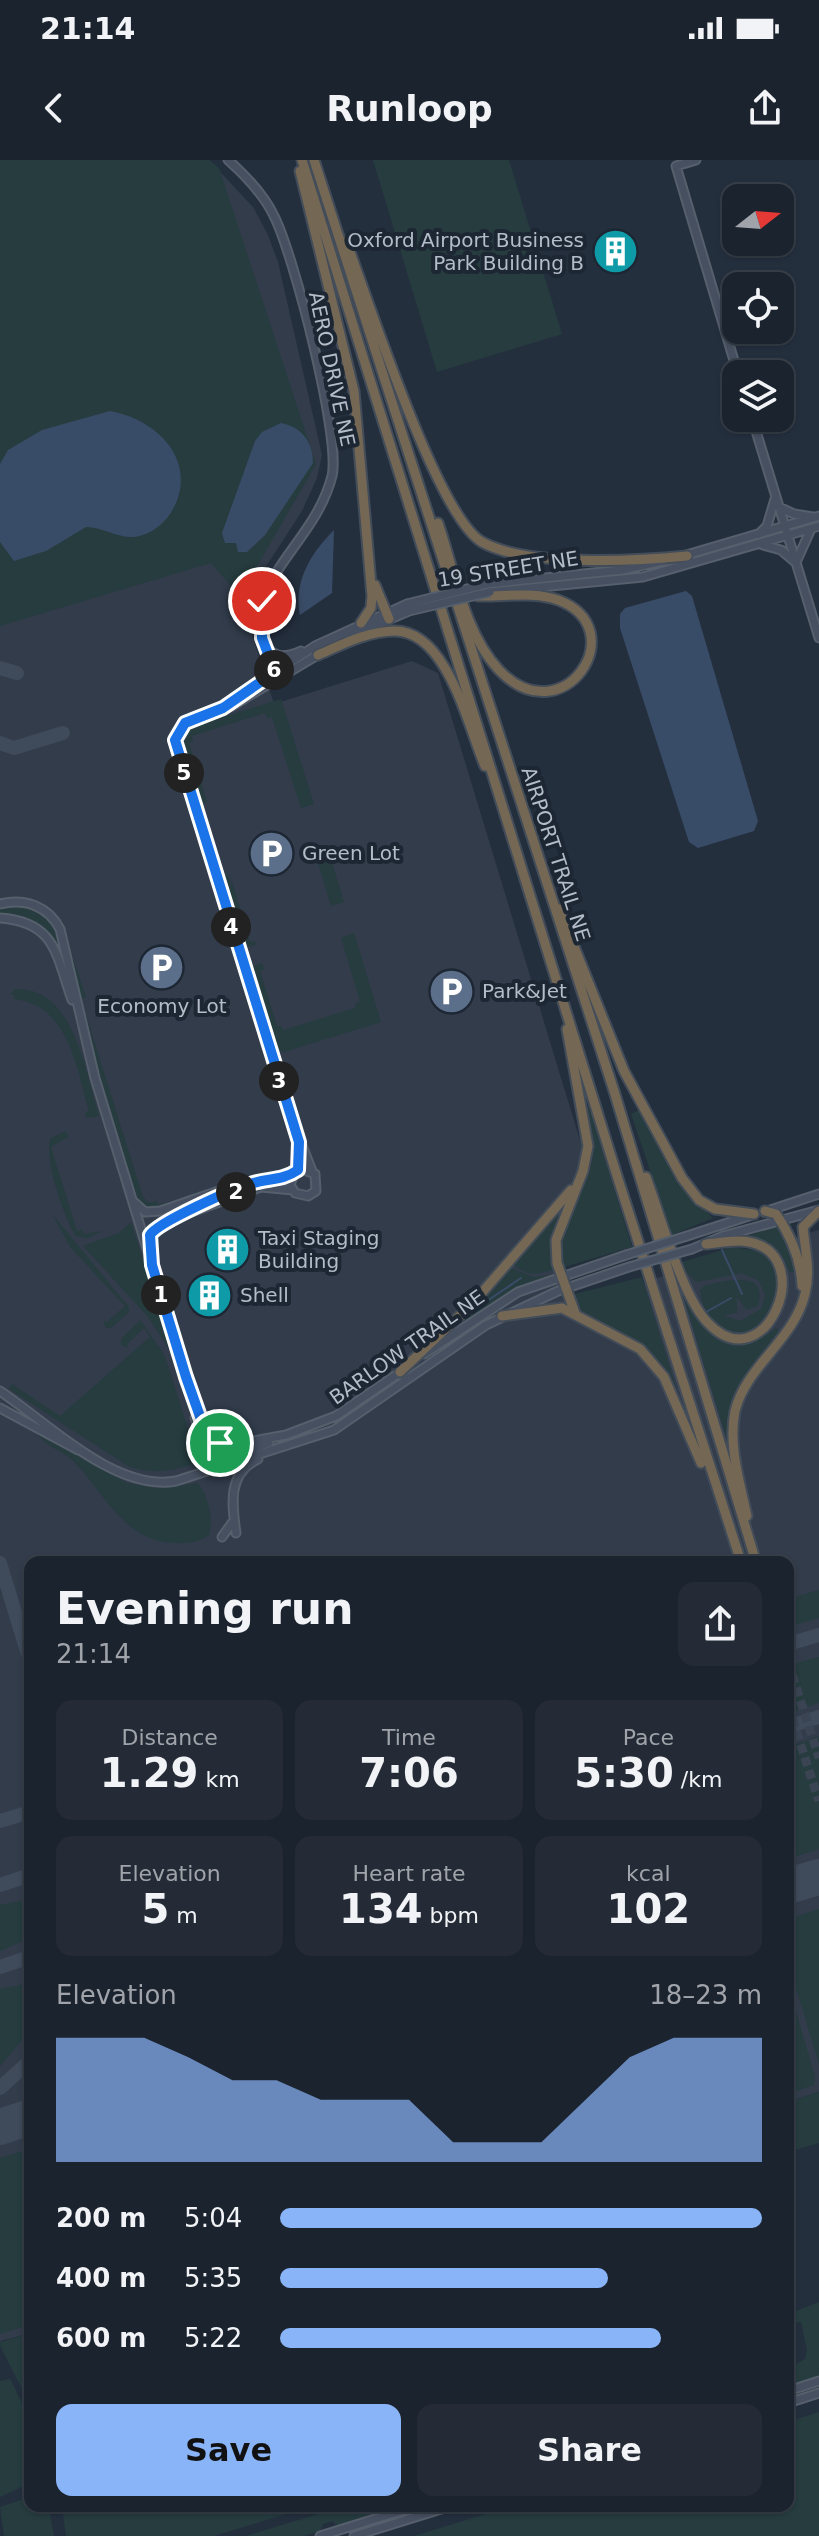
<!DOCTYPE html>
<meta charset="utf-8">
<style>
:root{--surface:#1b232e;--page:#242b36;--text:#f1f3f6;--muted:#a0a4aa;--line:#39404a;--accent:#8ab4f8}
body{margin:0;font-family:"DejaVu Sans",sans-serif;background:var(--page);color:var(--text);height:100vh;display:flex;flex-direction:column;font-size:30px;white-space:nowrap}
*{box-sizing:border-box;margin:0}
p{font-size:26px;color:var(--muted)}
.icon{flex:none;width:44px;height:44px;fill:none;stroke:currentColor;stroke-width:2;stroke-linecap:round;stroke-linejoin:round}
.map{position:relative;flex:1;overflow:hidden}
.panel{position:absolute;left:24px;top:1396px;width:770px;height:956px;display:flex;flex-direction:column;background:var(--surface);border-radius:16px;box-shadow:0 2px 6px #0004,0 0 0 2px var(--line)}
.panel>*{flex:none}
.needle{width:52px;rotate:73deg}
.tools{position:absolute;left:722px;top:24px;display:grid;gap:16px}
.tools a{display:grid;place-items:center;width:72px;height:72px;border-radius:16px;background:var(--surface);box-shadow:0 2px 6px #0004,0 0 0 2px var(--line);font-size:40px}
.pin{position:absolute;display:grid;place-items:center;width:68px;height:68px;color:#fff;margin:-34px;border:4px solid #fff;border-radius:50%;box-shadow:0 2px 8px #0007}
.km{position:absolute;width:40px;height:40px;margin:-20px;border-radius:50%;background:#222;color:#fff;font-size:22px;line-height:40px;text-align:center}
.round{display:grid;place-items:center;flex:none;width:84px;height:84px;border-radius:16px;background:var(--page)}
.summary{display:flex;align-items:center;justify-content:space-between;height:136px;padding:0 32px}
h1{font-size:44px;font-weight:700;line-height:60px}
.figures{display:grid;grid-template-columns:repeat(3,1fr);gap:12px;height:136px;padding:8px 32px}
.figures div{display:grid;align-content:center;border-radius:16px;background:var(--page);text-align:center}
.figures b{font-size:40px;font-weight:700}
.figures small{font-size:22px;font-weight:400}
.figures p{font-size:22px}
.chart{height:224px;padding:16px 32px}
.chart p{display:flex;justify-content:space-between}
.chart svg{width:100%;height:144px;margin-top:8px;fill:var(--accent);opacity:.7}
.action{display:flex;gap:16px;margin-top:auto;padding:16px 32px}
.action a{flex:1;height:92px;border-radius:16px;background:var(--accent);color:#111;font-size:32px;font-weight:700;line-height:92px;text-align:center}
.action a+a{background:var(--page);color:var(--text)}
ul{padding:0 32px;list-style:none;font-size:26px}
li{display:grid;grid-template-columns:128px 96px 1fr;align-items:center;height:60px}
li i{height:20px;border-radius:10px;background:var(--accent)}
.status{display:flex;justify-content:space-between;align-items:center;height:56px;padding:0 40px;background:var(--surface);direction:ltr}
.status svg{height:22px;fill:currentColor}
header{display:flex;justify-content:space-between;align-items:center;height:104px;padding:0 32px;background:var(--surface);font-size:36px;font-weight:700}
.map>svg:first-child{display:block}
</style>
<div class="status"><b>21:14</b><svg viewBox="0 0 49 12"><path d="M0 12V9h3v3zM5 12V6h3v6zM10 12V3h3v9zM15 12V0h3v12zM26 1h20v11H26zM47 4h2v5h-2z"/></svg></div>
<header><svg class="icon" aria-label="back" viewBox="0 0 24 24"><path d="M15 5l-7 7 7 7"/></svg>Runloop<svg class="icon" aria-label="share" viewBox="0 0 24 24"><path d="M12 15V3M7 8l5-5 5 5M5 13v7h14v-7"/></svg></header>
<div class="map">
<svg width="819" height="2376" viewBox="0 0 819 2376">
<rect width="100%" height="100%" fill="#242f3e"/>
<path fill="#323c4b" d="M0,0H209L253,47L268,75L278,102L322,295L317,318L302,351L254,425L248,462L274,544L412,501L438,513L589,1010L581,1062L557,1093L573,1143L819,1070V1932L788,1942V1402H30V2173L1,2181L0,2186Z"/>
<path fill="#263c3f" d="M0,0H209L219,8L316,304L240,436L211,403L0,466Z
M373,0H509L562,174L437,212Z
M281,539L314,644L301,648L272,557L267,558L265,553L192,576L193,581L189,583L207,642L199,645L180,581L185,569Z
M327,686L344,742L331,746L314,690Z
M230,715L250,782L255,781L256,785L243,788L221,718L228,716L233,730Z
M21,746C53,750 58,775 65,803C46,771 42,758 0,755V749Z
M354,773L381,862L284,892L275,889L251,807L262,803L264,809L260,811L277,866H281L283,870L355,848V844L360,841L341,778Z
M72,795L86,837L81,839L143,1037L149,1043L157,1041L158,1045L174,1040L175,1043L149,1049L137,1038L81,852Z
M15,829C75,827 85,912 99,956L86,958L85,953L89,951C76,907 69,845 14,839V835L10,834Z
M587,947H589L632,1087L564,1107C547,1077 585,1035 591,1005C594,986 590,966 587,947Z
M641,949L684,1030L713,1058L672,1075L631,954Z
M65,971L69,976L51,987L77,1071L82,1070L84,1074L103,1071L87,1078L76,1076C64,1059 43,997 51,978Z
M560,1052L550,1084L553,1110C539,1114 523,1117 514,1104Z
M52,1054L129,1147V1152L111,1168H106L103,1161L107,1162L125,1146L71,1088Z
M131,1062L172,1188L169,1189L148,1157L83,1086L119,1073Z
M778,1065L798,1111L790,1112L769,1082L742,1078Z
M732,1087L761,1091L779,1109L777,1153C768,1159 758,1169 749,1171C720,1179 702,1154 700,1130L704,1126C724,1121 769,1108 758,1146L747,1150L737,1137V1153L723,1155L740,1161L761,1149L765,1135L759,1121L742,1113L697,1122L686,1112L682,1102Z
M511,1108L533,1117L555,1115L490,1145L448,1173Z
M677,1116C695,1156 724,1210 776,1168L781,1172L739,1228L732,1250L728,1283Z
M642,1117L676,1228L674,1229L651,1194L581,1155L571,1135Z
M140,1160L165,1196L197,1297L194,1304C170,1311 152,1315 128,1306L9,1229L12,1224L60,1256L150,1177L144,1168L127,1184L128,1188L121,1185V1179Z
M37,1274L127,1323L160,1329L197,1323C207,1332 214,1358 209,1375C200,1382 186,1384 174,1383C122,1381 104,1330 71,1299C60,1290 44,1285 37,1274Z
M819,1430V1458L788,1467V1439Z
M819,1497V1543L788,1553V1505Z
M819,1576V1689L788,1699V1587Z
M30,1739V1778L0,1791V1745Z
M819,1749V1904L789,1805L796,1802L791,1758Z
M30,1823V1871L0,1906V1829Z
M788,1824L815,1917L814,1925L788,1934Z
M819,1932V1983L788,1992V1942Z
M30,1989V2165L0,2174V1998Z
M819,2142V2216L788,2227V2209L805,2199L807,2190L801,2162L793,2163L794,2197L788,2199V2154Z
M30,2173V2244L0,2186L1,2182Z
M10,2219L30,2259V2323L0,2337V2221Z
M819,2252V2376H414L512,2346H788V2262Z
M30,2337V2346L49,2348L54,2376H4L0,2347Z
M62,2346H312L214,2376H66Z
M344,2346H403L338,2366L332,2361L323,2364L320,2371L304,2376H246Z"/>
<path fill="#394c67" d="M110,251C155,259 195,297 176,343C169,359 157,371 140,376C122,381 104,367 86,367L46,391L14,401L0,382V304L8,290L42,270Z
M281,263C302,267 313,282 313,303L265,375L247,392H238L236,383H225L222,373L255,281L262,272Z
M334,370L332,433L300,455C293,422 311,393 334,370Z
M686,431L692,436L758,661L754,671L698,688L689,682L620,468V454L625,448Z"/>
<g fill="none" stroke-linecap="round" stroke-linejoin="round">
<path stroke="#394c67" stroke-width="2" d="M722,1090L742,1134
M487,1141L521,1118
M706,1152L731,1138"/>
<path stroke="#3f4a5a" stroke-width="14" d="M0,508L17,513
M0,583L14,588L63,573
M0,1403L30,1501
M788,1484L819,1475
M788,1567L819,1557
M0,1661L30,1652
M0,1725L30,1715
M788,1725L793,1724
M0,1807L30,1797
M0,1928L30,1901
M0,1959L30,1954"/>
<path stroke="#3f4a5a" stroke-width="36" d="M788,1726L819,1717
M0,1967L30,1957"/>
<path stroke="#3a4453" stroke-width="9" stroke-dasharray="9 4.5" stroke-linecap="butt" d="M788,1502L819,1598
M788,1546L819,1641"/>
<defs>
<path id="secondary" d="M228,0C246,16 264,35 274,56C294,95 341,278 332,316C311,397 224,422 279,519
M696,0L676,6L738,214
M752,258L819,478
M779,347L794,354L813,357
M759,374L767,366L775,339
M763,385L781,390L794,401
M683,396L819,356
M797,400L811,369
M487,424L622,410L663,401
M490,432L643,417L819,366
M349,477L409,451
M266,487C277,499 287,497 301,491
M224,546L315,486L407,444
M0,744C25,738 48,746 60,769L95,918L186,1217L208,1274L220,1283L232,1285L286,1275L336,1256L402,1211
M0,758C56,762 56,795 72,840
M312,1011L287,947L175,580L185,563L232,546L321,493
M134,1042L145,1052L160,1051C192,1041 226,1026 259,1021C279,1018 283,1017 302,1009L315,1014L316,1031L308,1036L295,1033L290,1025L294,1013
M764,1052L819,1034
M687,1076L752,1055
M692,1089L723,1076L819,1050
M151,1095L150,1075L157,1066L169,1060L261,1027L293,1030
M424,1194L518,1132L626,1095
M0,1231C48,1263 115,1332 176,1321L334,1270L486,1165L558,1131L629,1107
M0,1248L78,1290
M195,1258L212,1310
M206,1306L269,1283
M236,1373C232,1344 227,1314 258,1299
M222,1377L232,1363
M788,2231L819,2221
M788,2243L819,2233
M320,2376L417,2346
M354,2376L451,2346"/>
<path id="highway" d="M302,0L618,1019L741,1402
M314,0L614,931L756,1402
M300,11L354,231L372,436L371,448L361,463
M346,81C368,139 437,356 482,382C526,407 636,401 687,396
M438,363C454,409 464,473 499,510C563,577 635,469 558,440C534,431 504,437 478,436
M375,425L389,459
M318,495C341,485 368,471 394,471C447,470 468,566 485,606
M559,749L624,911L682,1018L699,1040L715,1049L754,1054
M567,869L588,986L583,1011L556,1080L557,1103L575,1153
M646,1017C660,1054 682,1137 708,1163C765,1223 819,1095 749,1082C735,1079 719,1083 706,1084
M765,1051L776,1054C791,1076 801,1100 802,1126
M502,1156L562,1148L640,1189L664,1217L701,1303
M400,1212L473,1143L571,1030
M747,1356C740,1322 728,1286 735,1251C746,1206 794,1180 805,1134C811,1111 805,1090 803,1067L819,1051"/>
</defs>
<use href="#secondary" stroke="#565f6c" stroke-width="11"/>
<use href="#highway" stroke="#434c59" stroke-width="13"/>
<use href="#secondary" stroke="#465061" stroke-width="7"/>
<use href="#highway" stroke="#746855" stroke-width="9"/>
<defs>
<path id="secondary-bridge" d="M407,444L487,424
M409,451L490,432
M626,1095L687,1076
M629,1107L692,1089"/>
</defs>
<use href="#secondary-bridge" stroke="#565f6c" stroke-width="11" stroke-linecap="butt"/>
<use href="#secondary-bridge" stroke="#465061" stroke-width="7"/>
</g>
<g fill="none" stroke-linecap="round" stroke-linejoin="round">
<defs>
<path id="route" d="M220,1283L203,1265L186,1217L152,1105L150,1075C158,1062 233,1029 250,1024C268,1018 282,1021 298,1010L299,982L175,580L185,563L223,548L275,512L262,478V441"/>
</defs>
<use href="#route" stroke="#fff" stroke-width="16"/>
<use href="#route" stroke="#1a73e8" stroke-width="10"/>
</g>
<defs>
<symbol id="building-disc" viewBox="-11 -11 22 22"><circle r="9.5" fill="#0f9aa8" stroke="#1d2633"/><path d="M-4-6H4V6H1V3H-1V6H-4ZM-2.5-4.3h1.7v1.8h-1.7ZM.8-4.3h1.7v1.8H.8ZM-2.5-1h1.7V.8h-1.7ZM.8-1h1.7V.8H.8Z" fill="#fff"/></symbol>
<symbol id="parking-disc" viewBox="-11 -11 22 22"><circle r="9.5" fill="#5c6f8a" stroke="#1d2633"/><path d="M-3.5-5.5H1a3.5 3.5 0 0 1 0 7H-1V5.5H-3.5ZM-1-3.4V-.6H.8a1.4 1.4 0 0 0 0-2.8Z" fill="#fff"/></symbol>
</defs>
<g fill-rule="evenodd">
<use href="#building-disc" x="590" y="66" width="51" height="51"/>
<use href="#parking-disc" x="246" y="668" width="51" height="51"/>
<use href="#parking-disc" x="136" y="782" width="51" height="51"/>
<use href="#parking-disc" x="426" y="806" width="51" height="51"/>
<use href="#building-disc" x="202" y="1064" width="51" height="51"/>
<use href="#building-disc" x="184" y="1110" width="51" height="51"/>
</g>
<g text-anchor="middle" stroke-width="8" stroke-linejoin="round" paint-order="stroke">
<g font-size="20" fill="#b4bcc9" stroke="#1d2633" text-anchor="start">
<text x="584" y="87" text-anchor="end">Oxford Airport Business<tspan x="584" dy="23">Park Building B</tspan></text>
<text x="302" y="700">Green Lot</text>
<text x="482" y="838">Park&amp;Jet</text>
<text x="162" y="853" text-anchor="middle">Economy Lot</text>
<text x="258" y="1085">Taxi Staging<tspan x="258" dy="23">Building</tspan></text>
<text x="240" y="1142">Shell</text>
</g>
<g font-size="20" fill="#b4bcc9" stroke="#1d2633">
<text transform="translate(332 209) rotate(78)" y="7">AERO DRIVE NE</text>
<text transform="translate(508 409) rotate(-9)" y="7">19 STREET NE</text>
<text transform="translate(556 694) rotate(72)" y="7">AIRPORT TRAIL NE</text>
<text transform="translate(407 1187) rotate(-35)" y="7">BARLOW TRAIL NE</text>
</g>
</g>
</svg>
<div class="tools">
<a><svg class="needle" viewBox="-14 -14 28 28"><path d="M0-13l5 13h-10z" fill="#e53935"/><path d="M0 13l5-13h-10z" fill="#a0a4aa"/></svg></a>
<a><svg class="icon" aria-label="locate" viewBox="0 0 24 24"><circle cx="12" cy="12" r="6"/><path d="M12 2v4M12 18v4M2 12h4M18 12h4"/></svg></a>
<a><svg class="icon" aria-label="layers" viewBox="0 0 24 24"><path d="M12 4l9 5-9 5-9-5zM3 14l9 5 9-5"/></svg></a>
</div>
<div class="pin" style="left:220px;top:1283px;background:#1e9e55"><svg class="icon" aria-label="arrive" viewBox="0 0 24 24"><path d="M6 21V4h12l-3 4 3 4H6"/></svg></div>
<div class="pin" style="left:262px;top:441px;background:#d93025"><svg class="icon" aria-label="check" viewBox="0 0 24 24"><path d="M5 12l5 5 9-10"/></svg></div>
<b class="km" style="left:161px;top:1135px">1</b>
<b class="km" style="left:236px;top:1032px">2</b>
<b class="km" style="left:279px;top:921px">3</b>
<b class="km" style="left:231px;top:767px">4</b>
<b class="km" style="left:184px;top:613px">5</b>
<b class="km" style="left:274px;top:510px">6</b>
<section class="panel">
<div class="summary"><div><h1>Evening run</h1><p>21:14</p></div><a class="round"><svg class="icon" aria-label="share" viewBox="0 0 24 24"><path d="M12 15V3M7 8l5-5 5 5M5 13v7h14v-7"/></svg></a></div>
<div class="figures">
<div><p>Distance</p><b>1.29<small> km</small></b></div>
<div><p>Time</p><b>7:06</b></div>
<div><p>Pace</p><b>5:30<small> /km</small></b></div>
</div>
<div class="figures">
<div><p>Elevation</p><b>5<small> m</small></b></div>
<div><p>Heart rate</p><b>134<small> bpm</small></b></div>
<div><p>kcal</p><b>102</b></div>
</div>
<div class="chart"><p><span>Elevation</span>18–23 m</p>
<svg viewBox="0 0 160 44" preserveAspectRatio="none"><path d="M0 44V6L10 6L20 6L30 12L40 19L50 19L60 25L70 25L80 25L90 38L100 38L110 38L120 25L130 12L140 6L150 6L160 6V44z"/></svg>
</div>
<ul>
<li><b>200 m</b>5:04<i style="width:100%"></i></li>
<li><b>400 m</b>5:35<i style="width:68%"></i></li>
<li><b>600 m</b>5:22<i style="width:79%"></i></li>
</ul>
<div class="action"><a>Save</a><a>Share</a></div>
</section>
</div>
